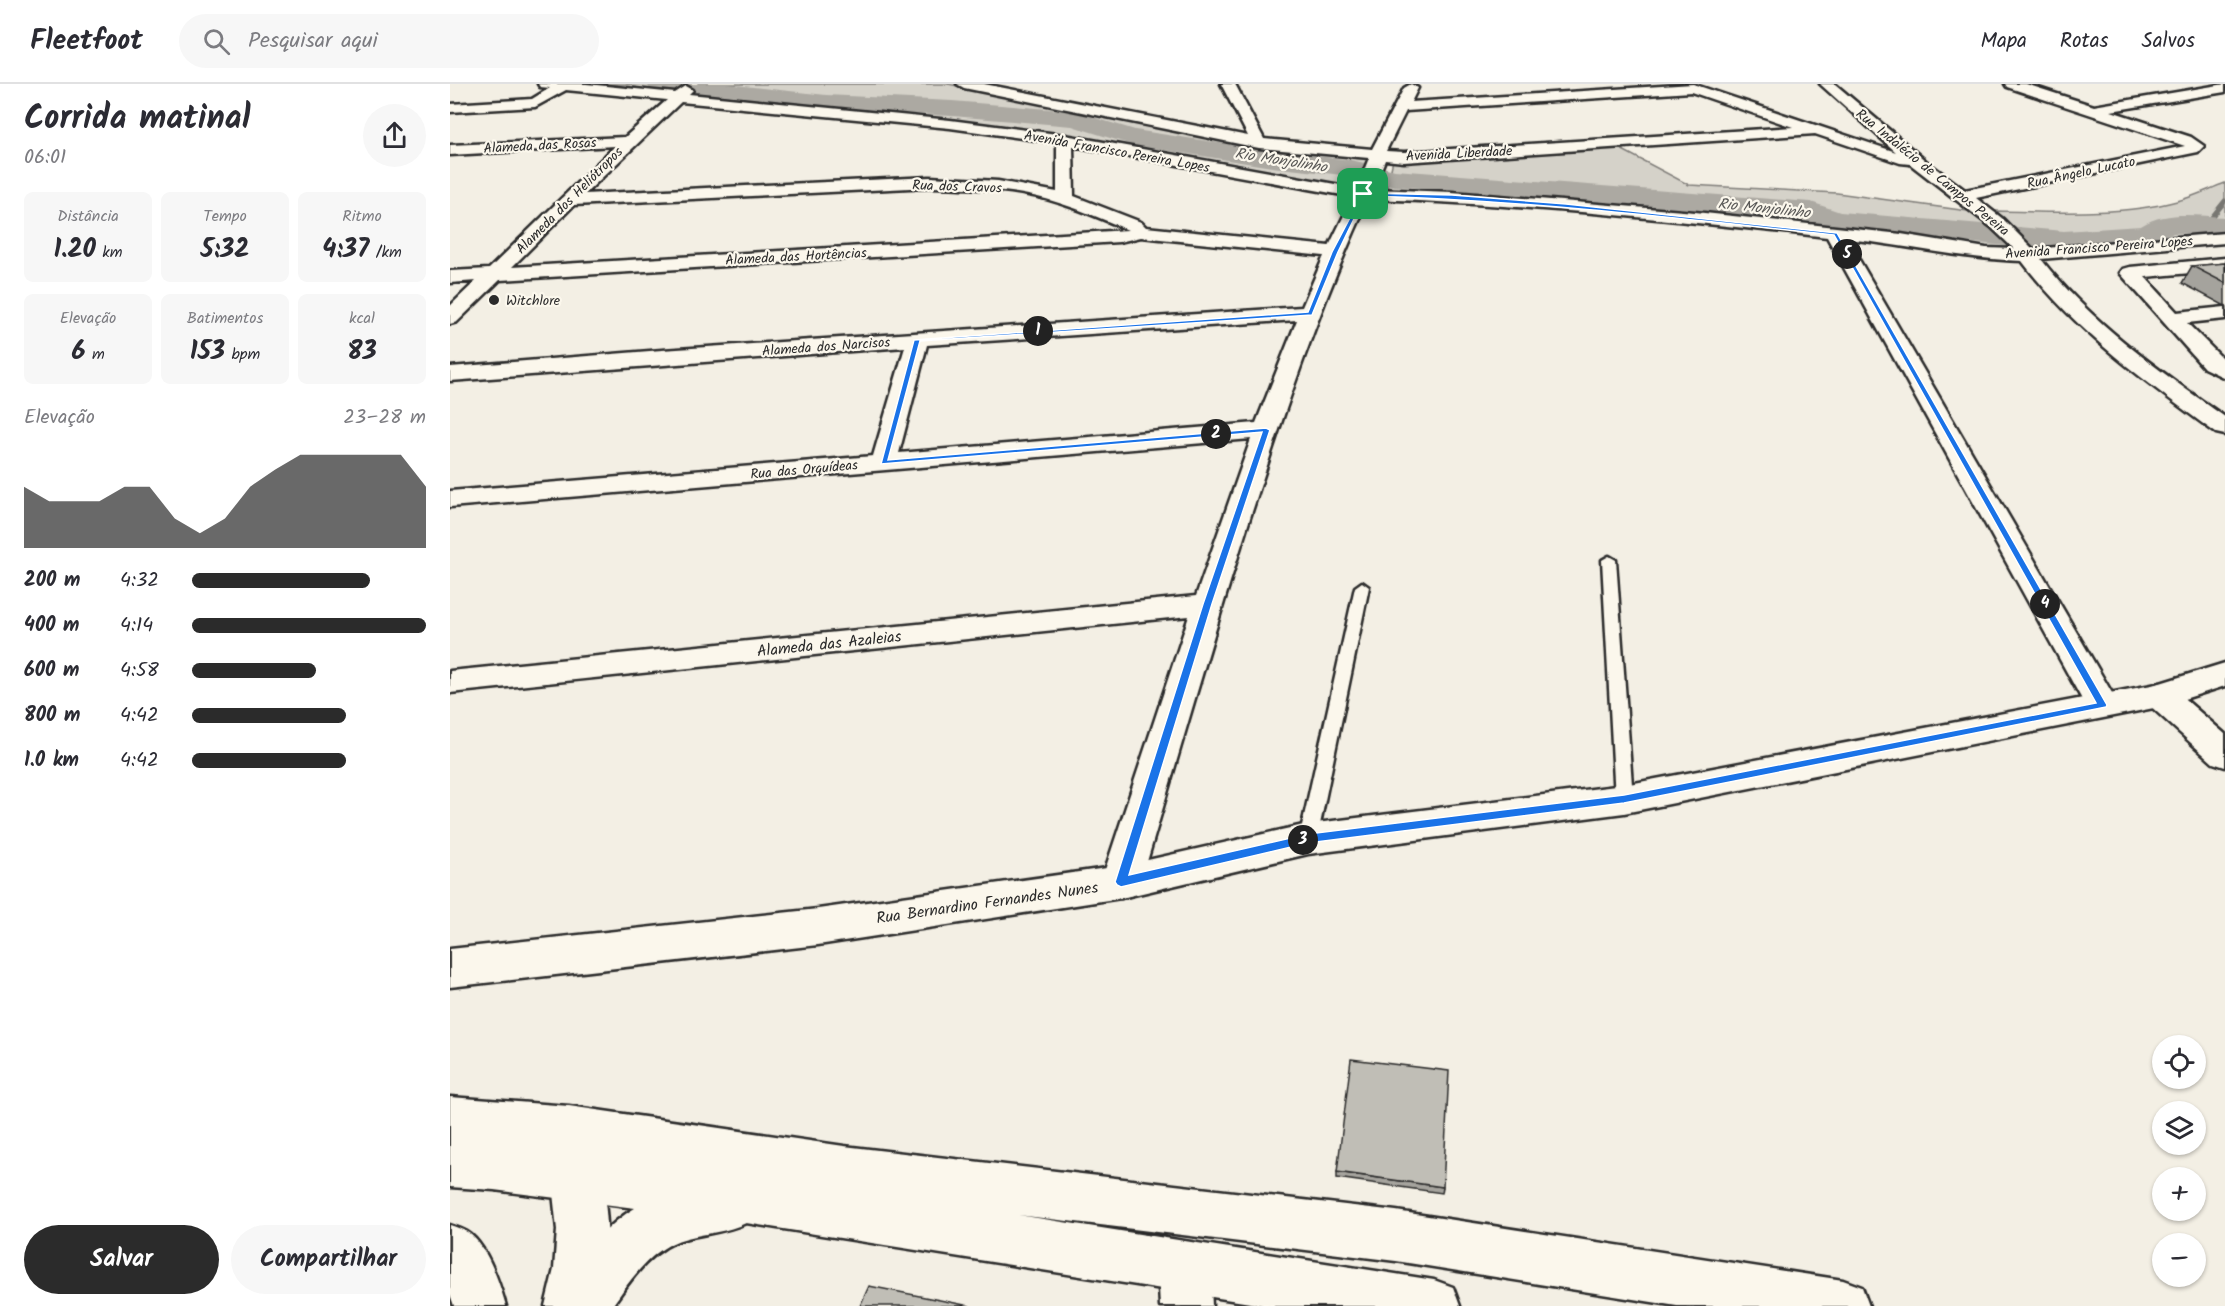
<!DOCTYPE html>
<html lang="pt">
<meta charset="utf-8">
<style>
:root{--surface:#fff;--page:#f7f7f7;--text:#2b2b33;--muted:#7c7c81;--line:#e1e1e2;--accent:#2b2b2b}
body{margin:0;font-family:Kalam,sans-serif;background:var(--page);color:var(--text);height:100vh;display:flex;flex-direction:column;font-size:22px;white-space:nowrap}
*{box-sizing:border-box;margin:0}
p{font-size:20px;color:var(--muted)}
.icon{flex:none;width:33px;height:33px;fill:none;stroke:currentColor;stroke-width:2;stroke-linecap:round;stroke-linejoin:round}
.map{position:relative;flex:1;overflow:hidden}
.drawer{display:flex;flex-direction:column;background:var(--surface);width:450px}
.drawer>*{flex:none}
.buttons{position:absolute;left:1702px;top:951px;display:grid;gap:12px}
.buttons a{display:grid;place-items:center;width:54px;height:54px;border-radius:50%;background:var(--surface);box-shadow:0 2px 4px #0004;font-size:30px}
.pin{position:absolute;display:grid;place-items:center;width:51px;height:51px;color:#fff;margin:-26px;border-radius:12px;box-shadow:0 3px 9px #0006}
.km{position:absolute;width:30px;height:30px;margin:-15px;border-radius:50%;background:#222;color:#fff;font-size:16px;line-height:30px;text-align:center}
.round{display:grid;place-items:center;flex:none;width:63px;height:63px;border-radius:32px;background:var(--page)}
.headline{display:flex;align-items:center;justify-content:space-between;height:102px;padding:0 24px}
h1{font-size:33px;font-weight:800;line-height:45px}
.figures{display:grid;grid-template-columns:repeat(3,1fr);gap:9px;height:102px;padding:6px 24px}
.figures div{display:grid;align-content:center;border-radius:9px;background:var(--page);text-align:center}
.figures b{font-size:26px;font-weight:800}
.figures small{font-size:16px;font-weight:400}
.figures p{font-size:16px}
.chart{height:168px;padding:12px 24px}
.chart p{display:flex;justify-content:space-between}
.chart svg{width:100%;height:108px;margin-top:6px;fill:var(--accent);opacity:.7}
.primary-button{display:flex;gap:12px;margin-top:auto;padding:12px 24px}
.primary-button a{flex:1;height:69px;border-radius:36px;background:var(--accent);color:#fff;font-size:24px;font-weight:800;line-height:69px;text-align:center}
.primary-button a+a{background:var(--page);color:var(--text)}
ul{padding:0 24px;list-style:none;font-size:20px}
li{display:grid;grid-template-columns:96px 72px 1fr;align-items:center;height:45px}
li i{height:15px;border-radius:8px;background:var(--accent)}
header{display:flex;align-items:center;gap:36px;box-sizing:border-box;height:84px;padding:0 30px;background:var(--surface);border-bottom:2px solid var(--line)}
header strong{font-size:28px}
nav{display:flex;gap:33px;margin-inline-start:auto;font-size:21px}
.search{width:420px;height:54px;background:var(--page);display:flex;align-items:center;gap:15px;box-sizing:border-box;padding:0 21px;border-radius:33px;color:var(--muted);font-size:22px}
main{display:flex;flex:1;min-height:0}
.map>svg:first-child{display:block}
</style>
<header>
<strong>Fleetfoot</strong>
<div class="search"><svg class="icon" aria-label="search" viewBox="0 0 24 24"><circle cx="10" cy="10" r="6"/><path d="M15 15l6 6"/></svg>Pesquisar aqui</div>
<nav><a>Mapa</a><a>Rotas</a><a>Salvos</a></nav>
</header>
<main>
<section class="drawer">
<div class="headline"><div><h1>Corrida matinal</h1><p>06:01</p></div><a class="round"><svg class="icon" aria-label="share" viewBox="0 0 24 24"><path d="M12 15V3M7 8l5-5 5 5M5 13v7h14v-7"/></svg></a></div>
<div class="figures">
<div><p>Distância</p><b>1.20<small> km</small></b></div>
<div><p>Tempo</p><b>5:32</b></div>
<div><p>Ritmo</p><b>4:37<small> /km</small></b></div>
</div>
<div class="figures">
<div><p>Elevação</p><b>6<small> m</small></b></div>
<div><p>Batimentos</p><b>153<small> bpm</small></b></div>
<div><p>kcal</p><b>83</b></div>
</div>
<div class="chart"><p><span>Elevação</span>23–28 m</p>
<svg viewBox="0 0 160 44" preserveAspectRatio="none"><path d="M0 44V19L10 25L20 25L30 25L40 19L50 19L60 32L70 38L80 32L90 19L100 12L110 6L120 6L130 6L140 6L150 6L160 19V44z"/></svg>
</div>
<ul>
<li><b>200 m</b>4:32<i style="width:76%"></i></li>
<li><b>400 m</b>4:14<i style="width:100%"></i></li>
<li><b>600 m</b>4:58<i style="width:53%"></i></li>
<li><b>800 m</b>4:42<i style="width:66%"></i></li>
<li><b>1.0 km</b>4:42<i style="width:66%"></i></li>
</ul>
<div class="primary-button"><a>Salvar</a><a>Compartilhar</a></div>
</section>
<div class="map">
<svg width="1775" height="1222" viewBox="0 0 1775 1222">
<rect width="100%" height="100%" fill="#f3efe4"/>
<filter id="ink" filterUnits="userSpaceOnUse"><feTurbulence type="fractalNoise" baseFrequency=".0167" numOctaves="2"/><feDisplacementMap in="SourceGraphic" scale="12" xChannelSelector="R" yChannelSelector="G"/><feConvolveMatrix kernelMatrix="1 2 1 2 8 2 1 2 1" color-interpolation-filters="sRGB"/></filter>
<g filter="url(#ink)">
<path fill="#d5d2c9" stroke="#807e7a" stroke-width="1.5" d="M112,0H236L229,9L220,10Z
M248,0H498L577,16L919,72L906,99L898,101L771,82L632,55L236,12Z
M1163,61L1239,101L1387,109L1525,128L1564,167L1554,168L1238,127L1041,110L948,106L937,103L943,76Z
M1775,99V151L1628,162L1578,161L1546,127C1603,128 1671,132 1727,117C1743,113 1759,105 1775,99Z"/>
<g fill="none" stroke-linecap="round" stroke-linejoin="round">
<path stroke="#787772" stroke-width="5" d="M1755,142L1775,117"/>
<path fill="#aca9a2" fill-rule="evenodd" d="M197,0H276L376,11L502,17L622,27L685,46L822,67L901,76L945,86L1361,118L1390,128L1614,147L1691,142C1716,126 1747,132 1775,133V151L1723,149L1710,158L1699,160L1614,167L1385,146L1356,136L945,102L901,92L822,83L682,61L622,42L502,32L355,23L208,7L200,5Z"/>
<defs>
<path id="service" d="M1159,472L1166,476L1183,715L1180,720L1174,722L1168,720L1165,715L1152,476Z
M912,498L919,503L867,755L865,760L858,763L851,760L849,755L905,503Z"/>
<path id="minor" d="M88,0H136L225,9L236,2L243,6L239,10L500,36L615,51L907,104L919,74L809,64L514,4L507,0H534L798,52L771,0H785L814,55L922,65L954,4L961,0L968,4L961,18L1243,0L1446,68L1370,0H1385L1476,77L1515,106L1735,62L1557,3L1555,0H1576L1644,22L1775,0V8L1661,27L1741,53L1754,62L1748,68L1526,114L1553,135L1583,165L1775,149V159L1591,175C1641,239 1709,286 1775,333V351L1766,349C1696,298 1625,247 1572,177C1513,175 1455,161 1397,155L1669,621L1664,629L1652,633L1640,629L1635,621L1377,153C1225,136 1072,120 919,115C871,218 835,325 800,434C762,554 727,676 691,798L685,810L671,814L657,810L651,798L739,532L0,609V587L746,512L801,355L0,423V407L423,372L455,263L0,297V283L212,266L852,223L874,172L691,153L669,158L50,196L7,238L0,240V222L26,197L0,199V187L39,185L165,62L0,71V61L175,53L217,16L116,6L85,23L0,28V20L82,15L100,4L90,3ZM1241,8L1343,43L954,68L936,67L956,27ZM231,18L500,44L607,59V108L548,97L480,93L135,110ZM1365,50L1450,79L1460,80L1541,143L1564,165L1536,164L1451,150L1245,128L1002,108L923,105L935,76L954,78ZM623,62L903,113L879,162L696,143L691,138L624,112ZM480,103C522,104 569,105 609,119C632,126 655,136 678,146L62,183L124,121ZM847,236L806,339L449,369L477,261Z
M1775,174V186L1695,193L1727,228L1775,223V235L1737,239L1775,277V294L1754,284L1670,189L1673,185L1680,183Z
M1709,599L1721,603L1775,650V683L1763,679L1697,619L1692,611L1697,603Z
M734,1158L752,1166L760,1184L762,1222H710L708,1184L716,1166Z"/>
<path id="tertiary" d="M1775,579V602L1709,623L1174,729L858,770L671,814L368,861L0,903V865L368,825L671,782L858,740L1174,701L1707,600Z
M123,1048L140,1055C154,1090 161,1147 156,1185C154,1197 150,1210 147,1222H95L104,1185L107,1146L99,1072L106,1055Z
M0,1141C6,1143 12,1145 17,1148C37,1160 50,1201 56,1222H4L0,1210Z"/>
<path id="primary" d="M0,1013L119,1022L394,1062L946,1127L1393,1196L1412,1203L1419,1222H1227L946,1177L568,1131L984,1196L1003,1203L1010,1222H819L296,1139C277,1148 257,1149 237,1154C203,1162 181,1195 162,1222H104C117,1189 153,1142 185,1124L44,1106L0,1103Z"/>
</defs>
<use href="#service" stroke="#2b2b2b" stroke-width="5"/>
<use href="#minor" stroke="#2b2b2b" stroke-width="5"/>
<use href="#tertiary" stroke="#2b2b2b" stroke-width="5"/>
<use href="#primary" stroke="#2b2b2b" stroke-width="5"/>
<use href="#service" fill="#fbf7ec" fill-rule="evenodd"/>
<use href="#minor" fill="#fbf7ec" fill-rule="evenodd"/>
<use href="#tertiary" fill="#fbf7ec" fill-rule="evenodd"/>
<use href="#primary" fill="#fbf7ec" fill-rule="evenodd"/>
</g>
<path fill="#a5a39d" stroke="#2b2b2b" stroke-width="1.5" d="M1775,179V222L1732,199L1742,182Z
M887,1088L993,1103L992,1109L887,1094Z"/>
<path fill="#c0beb6" stroke="#2b2b2b" stroke-width="1.5" d="M1775,179V199L1742,182Z
M901,975L999,987L993,1103L887,1088Z
M419,1202L520,1222H410Z"/>
</g>
<path fill="#1a73e8" stroke="#fff" stroke-width="1.5" fill-rule="evenodd" d="M913,109L1002,111L1116,120L1387,149L1657,621L1656,623L1174,719L858,759L671,803L667,801L665,798L753,520L812,348L431,380L464,256L858,228L882,168ZM915,112C1072,116 1227,134 1384,151L1646,619L1174,711L858,750L679,791L762,520L820,346L816,344L438,376L470,257L862,231L888,168Z"/>
<circle fill="#2b2b2b" stroke="#fbf7ec" stroke-width="2" cx="44" cy="216" r="6"/>
<g text-anchor="middle" stroke-width="4.5" stroke-linejoin="round" paint-order="stroke">
<g font-size="14" fill="#2b2b2b" stroke="#fbf7ec">
<text transform="translate(90 61) rotate(-3)" y="5">Alameda das Rosas</text>
<text transform="translate(667 67) rotate(10)" y="5">Avenida Francisco Pereira Lopes</text>
<text transform="translate(1009 69) rotate(-3)" y="5">Avenida Liberdade</text>
<text transform="translate(1483 88) rotate(39)" y="5">Rua Indalécio de Campos Pereira</text>
<text transform="translate(1631 88) rotate(-12)" y="5">Rua Ângelo Lucato</text>
<text transform="translate(507 102) rotate(2)" y="5">Rua dos Cravos</text>
<text transform="translate(119 116) rotate(-45)" y="5">Alameda dos Heliótropos</text>
<text transform="translate(1649 163) rotate(-4)" y="5">Avenida Francisco Pereira Lopes</text>
<text transform="translate(346 172) rotate(-3)" y="5">Alameda das Hortências</text>
<text transform="translate(376 262) rotate(-4)" y="5">Alameda dos Narcisos</text>
<text transform="translate(354 385) rotate(-5)" y="5">Rua das Orquídeas</text>
</g>
<g font-size="14" fill="#2b2b2b" stroke="#fbf7ec" text-anchor="start">
<text x="56" y="221">Witchlore</text>
</g>
<g font-size="15" font-style="italic" fill="#585755" stroke="#fbf7ec">
<text transform="translate(831 76) rotate(9)" y="5">Rio Monjolinho</text>
<text transform="translate(1314 124) rotate(6)" y="5">Rio Monjolinho</text>
</g>
<g font-size="16" fill="#2b2b2b" stroke="#fbf7ec">
<text transform="translate(379 559) rotate(-6)" y="6">Alameda das Azaleias</text>
<text transform="translate(537 818) rotate(-8)" y="6">Rua Bernardino Fernandes Nunes</text>
</g>
</g>
</svg>
<div class="buttons">
<a><svg class="icon" aria-label="locate" viewBox="0 0 24 24"><circle cx="12" cy="12" r="6"/><path d="M12 2v4M12 18v4M2 12h4M18 12h4"/></svg></a>
<a><svg class="icon" aria-label="layers" viewBox="0 0 24 24"><path d="M12 4l9 5-9 5-9-5zM3 14l9 5 9-5"/></svg></a>
<a>+</a>
<a>−</a>
</div>
<div class="pin" style="left:913px;top:110px;background:#1e9e55"><svg class="icon" aria-label="arrive" viewBox="0 0 24 24"><path d="M6 21V4h12l-3 4 3 4H6"/></svg></div>
<b class="km" style="left:588px;top:247px">1</b>
<b class="km" style="left:766px;top:350px">2</b>
<b class="km" style="left:853px;top:756px">3</b>
<b class="km" style="left:1595px;top:520px">4</b>
<b class="km" style="left:1397px;top:170px">5</b>
</div>
</main>
